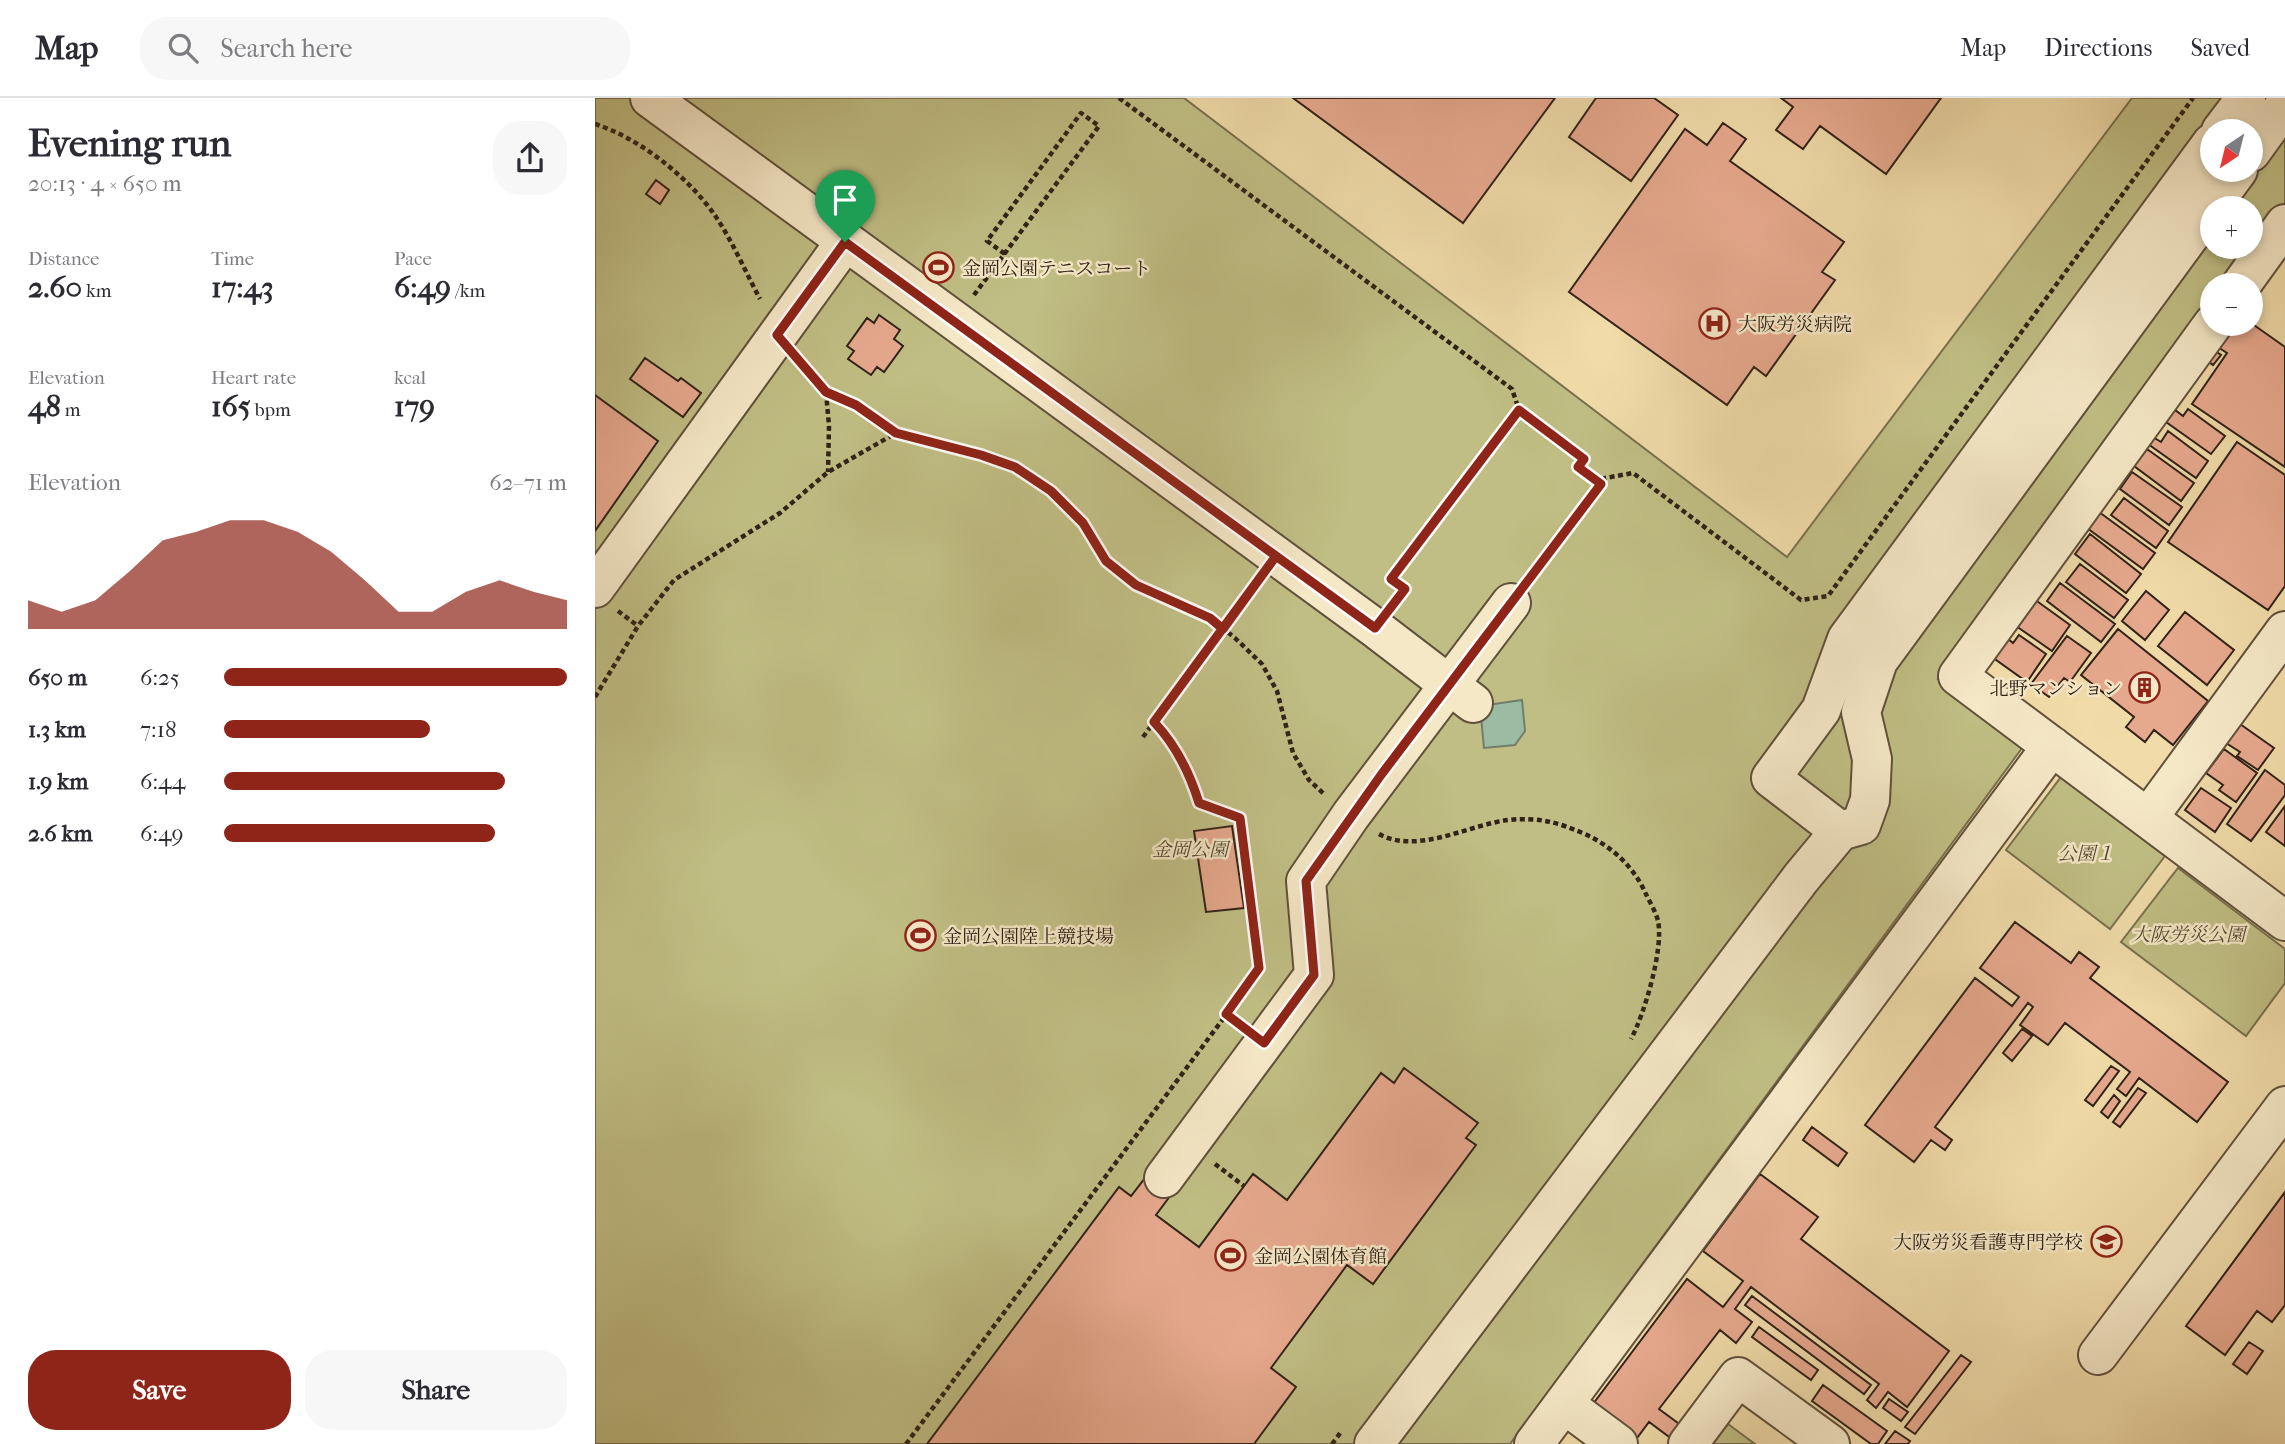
<!DOCTYPE html>
<meta charset="utf-8">
<style>
:root{--surface:#fff;--page:#f7f7f7;--text:#2b2b33;--muted:#7c7c81;--line:#e1e1e2;--accent:#8f2418}
body{margin:0;font-family:"IM FELL French Canon","Noto Serif JP",serif;background:var(--page);color:var(--text);height:100vh;display:flex;flex-direction:column;font-size:26px;white-space:nowrap}
*{box-sizing:border-box;margin:0}
p{font-size:23px;color:var(--muted)}
.icon{flex:none;width:38px;height:38px;fill:none;stroke:currentColor;stroke-width:2;stroke-linecap:round;stroke-linejoin:round}
.map{position:relative;flex:1;overflow:hidden}
.panel{display:flex;flex-direction:column;background:var(--surface);width:595px}
.panel>*{flex:none}
.needle{width:46px;rotate:215deg}
.fabs{position:absolute;left:1605px;top:21px;display:grid;gap:14px}
.fabs a{display:grid;place-items:center;width:63px;height:63px;border-radius:50%;background:var(--surface);box-shadow:0 4px 10px #0003;font-size:35px}
.pin{position:absolute;display:grid;place-items:center;width:60px;height:60px;color:#fff;margin:-72px -30px;border-radius:50% 50% 50% 0;rotate:-45deg;box-shadow:0 0 7px #0007}
.pin .icon{rotate:45deg}
.round{display:grid;place-items:center;flex:none;width:74px;height:74px;border-radius:28px;background:var(--page)}
.overview{display:flex;align-items:center;justify-content:space-between;height:119px;padding:0 28px}
h1{font-size:38px;font-weight:700;line-height:52px}
.figures{display:grid;grid-template-columns:repeat(3,1fr);gap:10px;height:119px;padding:7px 28px}
.figures div{display:grid;align-content:center}
.figures b{font-size:30px;font-weight:700}
.figures small{font-size:19px;font-weight:400}
.figures p{font-size:19px}
.chart{height:196px;padding:14px 28px}
.chart p{display:flex;justify-content:space-between}
.chart svg{width:100%;height:126px;margin-top:7px;fill:var(--accent);opacity:.7}
.action{display:flex;gap:14px;margin-top:auto;padding:14px 28px}
.action a{flex:1;height:80px;border-radius:28px;background:var(--accent);color:#fff;font-size:28px;font-weight:700;line-height:80px;text-align:center}
.action a+a{background:var(--page);color:var(--text)}
ul{padding:0 28px;list-style:none;font-size:23px}
li{display:grid;grid-template-columns:112px 84px 1fr;align-items:center;height:52px}
li i{height:18px;border-radius:9px;background:var(--accent)}
header{display:flex;align-items:center;gap:42px;box-sizing:border-box;height:98px;padding:0 35px;background:var(--surface);border-bottom:2px solid var(--line)}
header strong{font-size:33px}
nav{display:flex;gap:38px;margin-inline-start:auto;font-size:24px}
.search{width:490px;height:63px;background:var(--page);display:flex;align-items:center;gap:18px;box-sizing:border-box;padding:0 24px;border-radius:28px;color:var(--muted);font-size:26px}
main{display:flex;flex:1;min-height:0}
.map>svg:first-child{display:block}
</style>
<header>
<strong>Map</strong>
<div class="search"><svg class="icon" aria-label="search" viewBox="0 0 24 24"><circle cx="10" cy="10" r="6"/><path d="M15 15l6 6"/></svg>Search here</div>
<nav><a>Map</a><a>Directions</a><a>Saved</a></nav>
</header>
<main>
<section class="panel">
<div class="overview"><div><h1>Evening run</h1><p>20:13 · 4 × 650 m</p></div><a class="round"><svg class="icon" aria-label="share" viewBox="0 0 24 24"><path d="M12 15V3M7 8l5-5 5 5M5 13v7h14v-7"/></svg></a></div>
<div class="figures">
<div><p>Distance</p><b>2.60<small> km</small></b></div>
<div><p>Time</p><b>17:43</b></div>
<div><p>Pace</p><b>6:49<small> /km</small></b></div>
</div>
<div class="figures">
<div><p>Elevation</p><b>48<small> m</small></b></div>
<div><p>Heart rate</p><b>165<small> bpm</small></b></div>
<div><p>kcal</p><b>179</b></div>
</div>
<div class="chart"><p><span>Elevation</span>62–71 m</p>
<svg viewBox="0 0 160 44" preserveAspectRatio="none"><path d="M0 44V34L10 38L20 34L30 24L40 13L50 10L60 6L70 6L80 10L90 17L100 27L110 38L120 38L130 31L140 27L150 31L160 34V44z"/></svg>
</div>
<ul>
<li><b>650 m</b>6:25<i style="width:100%"></i></li>
<li><b>1.3 km</b>7:18<i style="width:60%"></i></li>
<li><b>1.9 km</b>6:44<i style="width:82%"></i></li>
<li><b>2.6 km</b>6:49<i style="width:79%"></i></li>
</ul>
<div class="action"><a>Save</a><a>Share</a></div>
</section>
<div class="map">
<svg width="1690" height="1346" viewBox="0 0 1690 1346">
<rect width="100%" height="100%" fill="#f0dba9"/>
<filter id="stains"><feTurbulence type="fractalNoise" baseFrequency=".00286" numOctaves="4"/><feColorMatrix values="0 0 0 0 .2 0 0 0 0 .09 0 0 0 0 .02 0 0 0 .5 -.17"/></filter>
<radialGradient id="worn" r=".72"><stop offset=".6" stop-color="#630" stop-opacity="0"/><stop offset="1" stop-color="#630" stop-opacity=".3"/></radialGradient>
<path fill="#c0be84" stroke="#78704e" stroke-width="2" fill-rule="evenodd" d="M0,0H589L1192,459L1537,0H1676L1690,10V108L1632,187H1617V208L1343,581L1430,646L915,1346H0ZM1617,33H1656V72H1617ZM1617,110H1656V149H1617Z
M1466,679L1570,758L1515,831L1411,752Z
M1583,770L1690,851V885L1651,938L1526,844Z
M1133,1326L1160,1346H1118Z"/>
<path fill="#9bbca3" stroke="#717e6c" stroke-width="2" d="M927,602L930,633L920,647L889,650L885,608Z"/>
<path fill="#e7a98e" stroke="#312219" stroke-width="2" d="M698,0H960L868,125Z
M1001,0H1059L1083,17L1036,83L974,39Z
M1186,0H1346L1291,76L1225,28L1208,51L1181,32L1198,9Z
M1128,25L1151,41L1135,63L1249,144L1227,174L1240,182L1171,278L1159,269L1132,307L974,194L1090,31L1112,47Z
M61,82L74,92L65,106L51,96Z
M340,163L352,171L344,181L333,172Z
M284,217L305,232L299,241L308,248L289,274L282,269L276,277L253,261L259,253L252,248L272,220L279,225Z
M1656,225L1690,249V369L1597,306L1632,255L1621,248L1636,226Z
M1616,250L1626,257L1618,267L1609,260Z
M50,260L83,283L86,280L106,295L88,319L35,281Z
M0,297L63,343L0,433Z
M1593,311L1630,338L1616,356L1571,324L1580,312L1588,318Z
M1573,333L1613,363L1601,380L1553,346L1558,339L1566,344Z
M1642,344L1690,377V488L1673,512L1573,444Z
M1552,351L1599,385L1586,403L1539,368Z
M1537,374L1587,409L1574,427L1525,391Z
M1529,400L1573,433L1561,450L1516,417Z
M1504,414L1560,455L1548,471L1492,430Z
M1495,436L1546,476L1531,495L1480,456Z
M1485,466L1533,502L1519,520L1471,484Z
M1465,485L1520,526L1506,544L1452,503Z
M1551,493L1574,512L1550,542L1527,523Z
M1439,501L1475,527L1457,553L1421,528Z
M1590,514L1639,552L1612,587L1563,548Z
M1523,531L1613,603L1578,647L1559,632L1550,644L1531,629L1539,619L1486,577Z
M1424,537L1451,556L1432,584L1397,559L1412,540L1418,545Z
M1472,538L1496,555L1475,584L1469,580L1454,599L1436,586Z
M1645,626L1679,650L1663,672L1642,658L1645,654L1631,645Z
M1629,651L1662,675L1641,704L1624,692L1628,687L1611,675Z
M1670,672L1690,687V697L1656,743L1632,726Z
M1606,690L1636,710L1620,734L1590,712Z
M1690,708V748L1671,734Z
M637,728L649,810L611,814L599,733Z
M1420,824L1476,865L1484,854L1504,869L1495,880L1633,984L1602,1024L1544,980L1531,998L1522,991L1535,974L1470,925L1453,947L1425,927L1438,909L1433,905L1340,1029L1357,1042L1350,1052L1336,1042L1319,1064L1270,1027L1380,880L1417,908L1424,899L1385,870Z
M1427,931L1437,938L1417,963L1408,955Z
M1516,968L1524,973L1498,1008L1490,1002Z
M809,970L883,1025L871,1040L881,1047L778,1186L752,1167L676,1270L701,1289L659,1346H332L524,1089L536,1098L557,1071L581,1090L561,1117L604,1149L658,1076L692,1102L786,975L799,985Z
M1543,990L1551,995L1525,1029L1518,1024Z
M1519,997L1525,1003L1513,1020L1506,1014Z
M1217,1029L1252,1055L1243,1068L1208,1042Z
M1165,1076L1223,1119L1206,1141L1354,1253L1312,1309L1293,1294L1281,1310L1272,1302L1284,1286L1156,1189L1140,1211L1157,1224L1141,1245L1125,1232L1064,1311L1087,1328L1077,1341L1054,1324L1042,1340L998,1306L1092,1181L1128,1209L1148,1183L1108,1153Z
M1690,1094V1207L1677,1224L1662,1213L1630,1257L1591,1228Z
M1157,1198L1276,1287L1269,1296L1150,1207Z
M1164,1229L1223,1272L1216,1282L1157,1239Z
M1654,1244L1668,1253L1652,1276L1638,1266Z
M1366,1257L1376,1264L1320,1336L1310,1329Z
M1228,1287L1292,1333L1283,1346H1276L1217,1303Z
M1294,1301L1313,1314L1306,1323L1288,1310Z
M1300,1333L1315,1343L1313,1346H1290Z"/>
<g fill="none" stroke-linecap="round" stroke-linejoin="round">
<defs>
<path id="minor" d="M55,0L780,530L878,605
M1626,33L1651,0
M1617,45L1252,541L1226,612L1176,680L1245,733L1266,727L1275,702L1277,661L1266,614L1283,563L1643,72
M1656,54L1690,7
M1646,187L1690,126
M1618,226L1363,578L1690,823
M0,490L250,144
M1553,720L1690,533
M569,1080L719,877L711,783L756,717L916,505
M1503,1257L1690,1008
M969,1306L1023,1346
M779,1346L1206,780L1245,733
M939,1346L1457,648
M1093,1346L1143,1279L1235,1346"/>
</defs>
<use href="#minor" stroke="#61503d" stroke-width="42"/>
<path stroke="#312219" stroke-width="4.5" stroke-dasharray="5 3.5" stroke-linecap="butt" d="M524,0L917,291L924,312L989,361L983,369L1006,386
M0,26C44,40 92,78 119,116C137,142 150,173 165,201
M379,197L504,28L486,15L392,143L410,156
M205,264L231,294L261,307L301,335
M231,294L234,328L233,374
M936,478L1010,380L1038,375L1206,502L1233,498L1598,0
M801,502L810,491L796,481L924,312
M23,513L43,528
M0,599L43,528L79,482L185,415L233,374L301,335L386,357L420,369L456,393L488,425L511,463L541,487L615,520L640,540L667,566L682,593L698,655L714,682L729,696
M560,624C580,646 595,676 604,704L645,720L664,870L631,917
M548,639L662,484
M784,736C822,757 873,727 913,722C944,719 962,724 990,736C1016,748 1038,768 1050,794C1054,803 1061,814 1063,823C1069,851 1049,917 1036,941
M620,1066L649,1088
M311,1346L631,917L642,925
M737,1346L746,1334"/>
<use href="#minor" stroke="#f5e8c7" stroke-width="38"/>
</g>
<g fill="none" stroke-linecap="round" stroke-linejoin="round">
<defs>
<path id="route" d="M250,144L681,458L559,624C580,646 595,676 604,705L645,720L664,870L631,916L669,945L719,877L711,783L786,677L1006,386L983,369L989,361L924,312L796,481L810,491L780,530L681,458L628,531L615,520L541,487L511,463L488,425L456,393L420,369L386,357L301,335L261,307L231,294L182,237L250,144"/>
</defs>
<use href="#route" stroke="#fff" stroke-width="14"/>
<use href="#route" stroke="#8f2418" stroke-width="9"/>
</g>
<defs>
<symbol id="stadium-ring" viewBox="-11 -11 22 22"><circle r="9.5" fill="#f5e8c7" stroke="#8f2418" stroke-width="1.5"/><path d="M0-5a6.5 5 0 1 0 0 10a6.5 5 0 1 0 0-10ZM-3.5-1.8h7v3.6h-7Z" fill="#8f2418"/></symbol>
<symbol id="hospital-ring" viewBox="-11 -11 22 22"><circle r="9.5" fill="#f5e8c7" stroke="#8f2418" stroke-width="1.5"/><path d="M-5-5h3v3.5h4V-5h3V5h-3V1.5h-4V5h-3Z" fill="#8f2418"/></symbol>
<symbol id="building-ring" viewBox="-11 -11 22 22"><circle r="9.5" fill="#f5e8c7" stroke="#8f2418" stroke-width="1.5"/><path d="M-4-6H4V6H1V3H-1V6H-4ZM-2.5-4.3h1.7v1.8h-1.7ZM.8-4.3h1.7v1.8H.8ZM-2.5-1h1.7V.8h-1.7ZM.8-1h1.7V.8H.8Z" fill="#8f2418"/></symbol>
<symbol id="university-ring" viewBox="-11 -11 22 22"><circle r="9.5" fill="#f5e8c7" stroke="#8f2418" stroke-width="1.5"/><path d="M0-5L7-2L0 1L-7-2ZM-4 1L0 2.5L4 1V4Q0 6-4 4Z" fill="#8f2418"/></symbol>
</defs>
<g fill-rule="evenodd">
<use href="#stadium-ring" x="326" y="152" width="35" height="35"/>
<use href="#hospital-ring" x="1102" y="208" width="35" height="35"/>
<use href="#building-ring" x="1532" y="572" width="35" height="35"/>
<use href="#stadium-ring" x="308" y="820" width="35" height="35"/>
<use href="#university-ring" x="1494" y="1126" width="35" height="35"/>
<use href="#stadium-ring" x="618" y="1140" width="35" height="35"/>
</g>
<g text-anchor="middle" stroke-width="5" stroke-linejoin="round" paint-order="stroke">
<g font-size="19" fill="#312219" stroke="#f5e8c7" text-anchor="start">
<text x="367" y="177">金岡公園テニスコート</text>
<text x="1143" y="233">大阪労災病院</text>
<text x="1527" y="597" text-anchor="end">北野マンション</text>
<text x="348" y="845">金岡公園陸上競技場</text>
<text x="1488" y="1151" text-anchor="end">大阪労災看護専門学校</text>
<text x="659" y="1165">金岡公園体育館</text>
</g>
<g font-size="19" font-style="italic" fill="#554934" stroke="#f5e8c7">
<text x="595" y="758">金岡公園</text>
<text x="1491" y="762">公園１</text>
<text x="1593" y="843">大阪労災公園</text>
</g>
</g>
<rect width="100%" height="100%" filter="url(#stains)"/>
<rect width="100%" height="100%" fill="url(#worn)"/>
</svg>
<div class="fabs">
<a><svg class="needle" viewBox="-14 -14 28 28"><path d="M0-13l5 13h-10z" fill="#e53935"/><path d="M0 13l5-13h-10z" fill="#7c7c81"/></svg></a>
<a>+</a>
<a>−</a>
</div>
<div class="pin" style="left:250px;top:144px;background:#1e9e55"><svg class="icon" aria-label="arrive" viewBox="0 0 24 24"><path d="M6 21V4h12l-3 4 3 4H6"/></svg></div>
</div>
</main>
